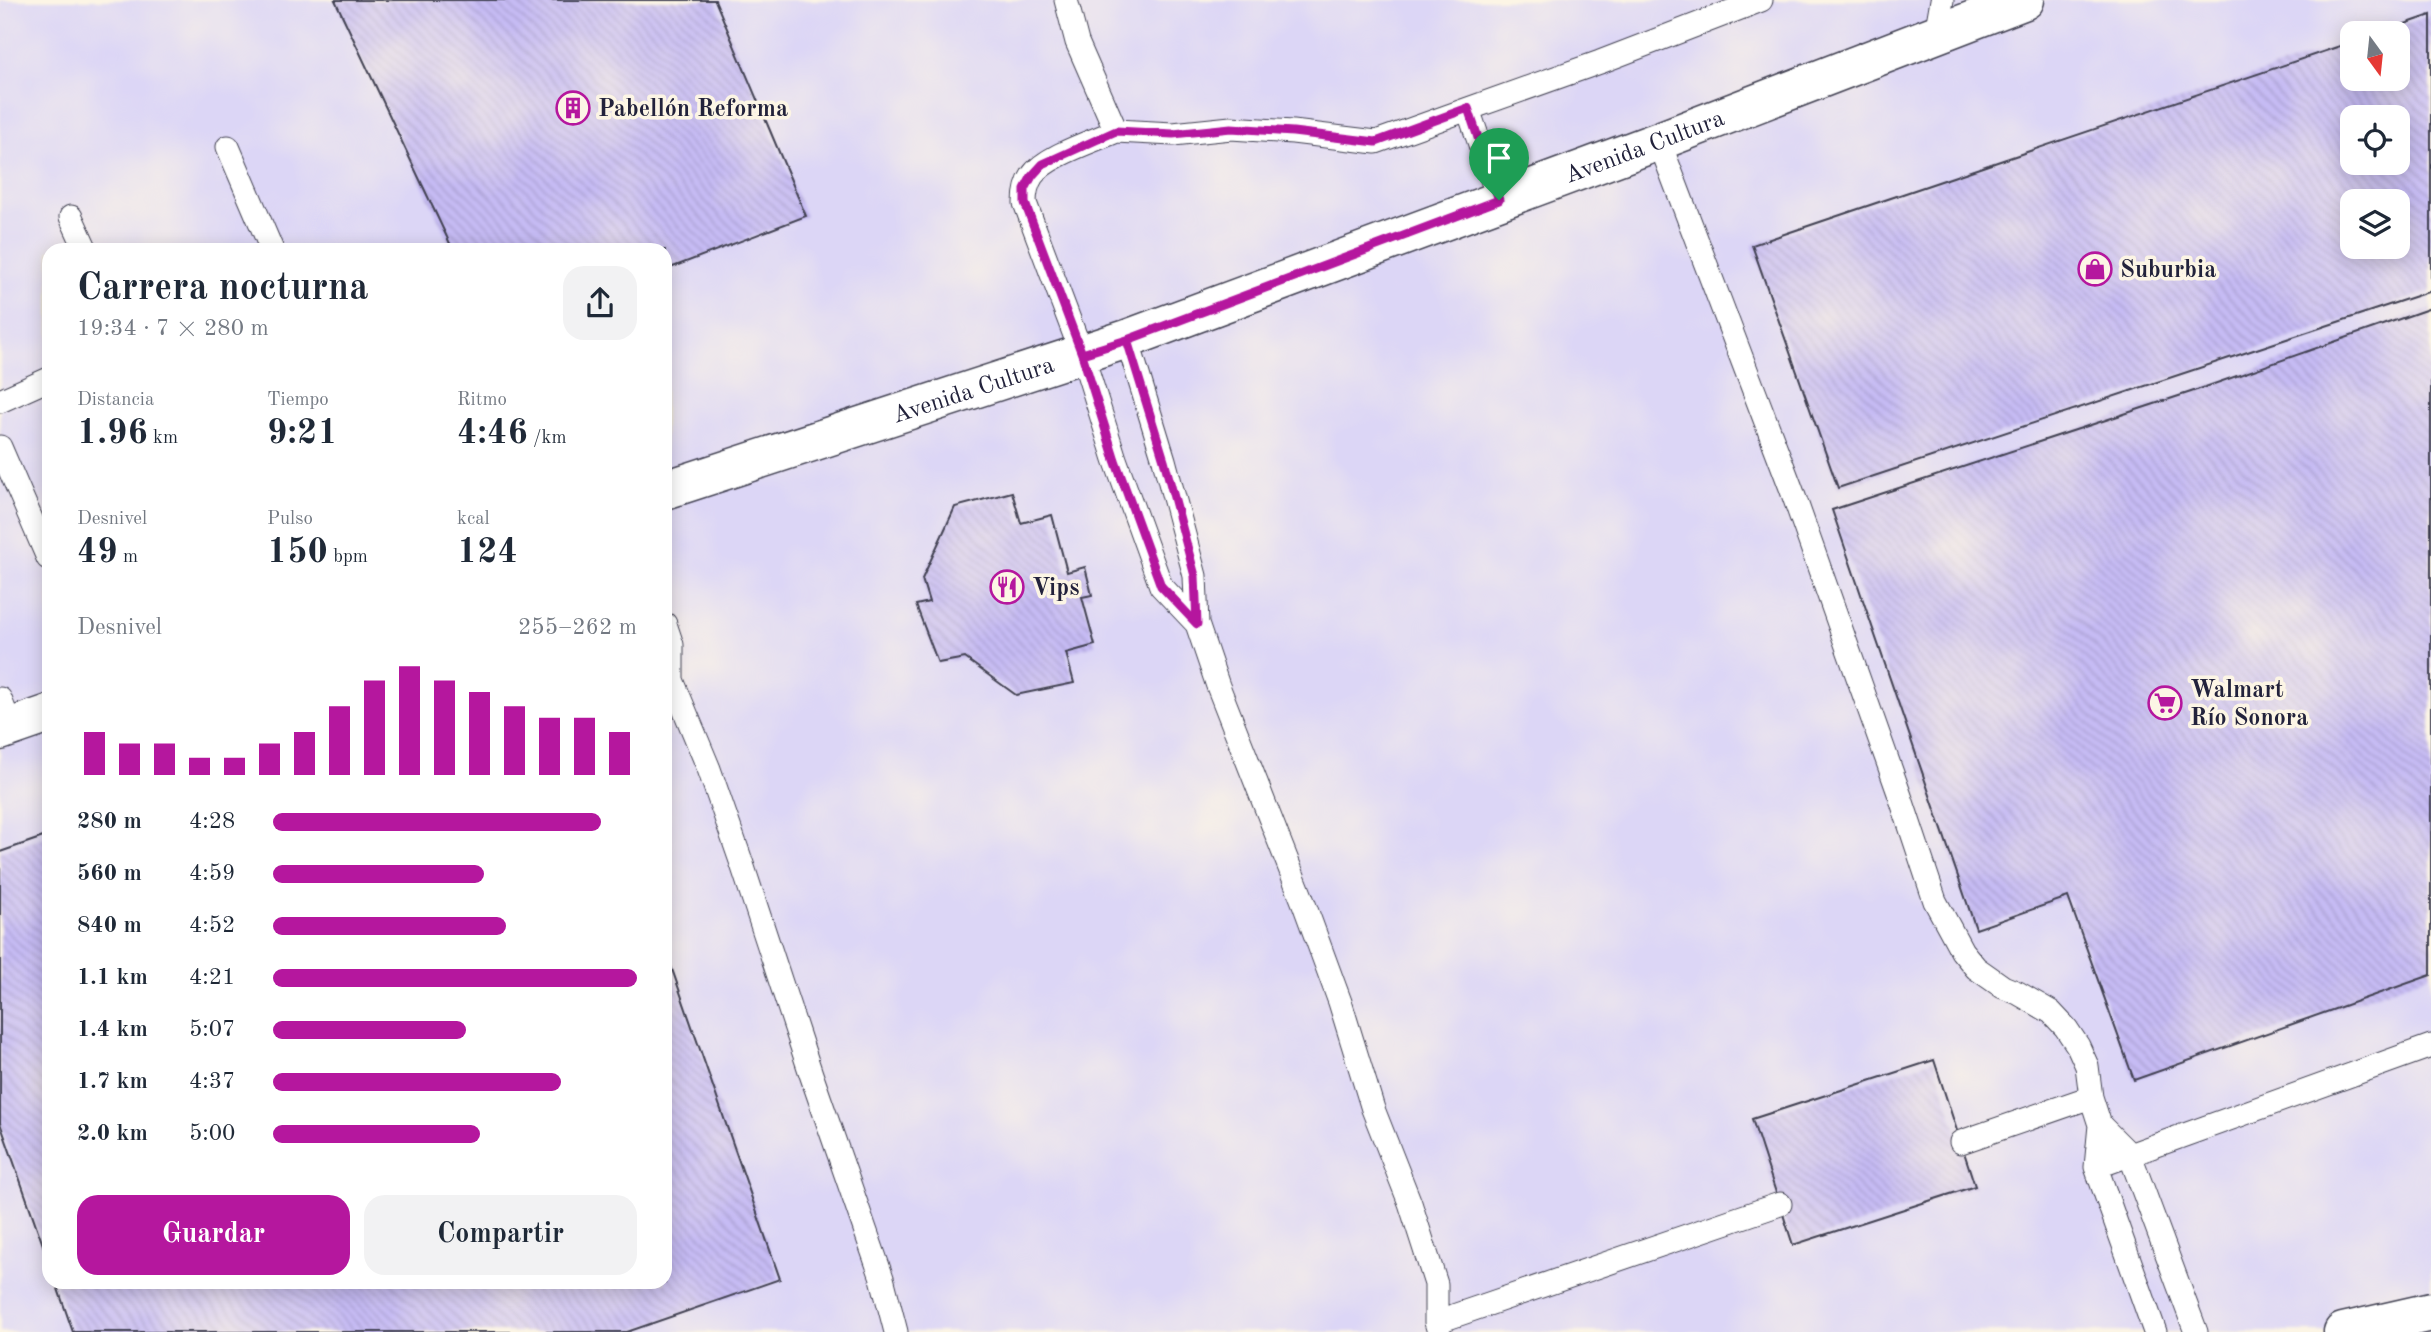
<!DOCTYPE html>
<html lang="es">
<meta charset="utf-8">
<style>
:root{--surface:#fff;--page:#f2f2f3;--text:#1f2937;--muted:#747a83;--accent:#b5179e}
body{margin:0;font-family:"Old Standard TT",serif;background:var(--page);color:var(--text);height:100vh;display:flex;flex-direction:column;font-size:26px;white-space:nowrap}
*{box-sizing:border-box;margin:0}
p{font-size:23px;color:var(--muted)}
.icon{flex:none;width:38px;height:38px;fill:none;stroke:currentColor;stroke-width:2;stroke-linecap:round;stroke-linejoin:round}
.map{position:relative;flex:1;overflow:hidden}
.panel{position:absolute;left:42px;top:243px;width:630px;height:1046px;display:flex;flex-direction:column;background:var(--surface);border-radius:21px;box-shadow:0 4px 18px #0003}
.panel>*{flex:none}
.needle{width:46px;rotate:165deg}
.buttons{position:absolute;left:2340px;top:21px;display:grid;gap:14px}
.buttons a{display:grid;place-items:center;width:70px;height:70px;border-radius:14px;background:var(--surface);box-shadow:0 4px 18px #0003;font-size:35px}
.pin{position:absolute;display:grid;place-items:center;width:60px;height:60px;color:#fff;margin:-72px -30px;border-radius:50% 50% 50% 0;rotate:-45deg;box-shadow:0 0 7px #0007}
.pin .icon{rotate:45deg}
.round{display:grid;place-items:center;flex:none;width:74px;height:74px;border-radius:21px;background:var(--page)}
.headline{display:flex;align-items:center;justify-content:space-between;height:119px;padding:0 35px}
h1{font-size:38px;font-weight:600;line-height:52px}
.figures{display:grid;grid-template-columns:repeat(3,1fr);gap:10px;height:119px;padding:7px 35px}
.figures div{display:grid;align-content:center}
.figures b{font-size:35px;font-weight:600}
.figures small{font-size:19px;font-weight:400}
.figures p{font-size:19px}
.chart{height:196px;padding:14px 35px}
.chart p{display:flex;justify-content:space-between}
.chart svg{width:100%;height:126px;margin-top:7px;stroke:var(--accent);stroke-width:6}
.cta{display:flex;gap:14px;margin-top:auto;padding:14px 35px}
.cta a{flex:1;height:80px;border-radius:21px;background:var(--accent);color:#fff;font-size:28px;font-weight:600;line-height:80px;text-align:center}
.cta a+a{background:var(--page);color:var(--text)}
ul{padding:0 35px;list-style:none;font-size:23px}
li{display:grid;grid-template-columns:112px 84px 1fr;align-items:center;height:52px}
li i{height:18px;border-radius:9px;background:var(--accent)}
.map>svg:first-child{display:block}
</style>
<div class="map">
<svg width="2431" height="1332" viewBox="0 0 2431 1332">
<defs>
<pattern id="building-back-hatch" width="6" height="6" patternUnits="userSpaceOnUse" patternTransform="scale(1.75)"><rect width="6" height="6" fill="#c6bbf4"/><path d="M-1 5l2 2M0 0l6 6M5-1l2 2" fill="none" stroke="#aaa0d2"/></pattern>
</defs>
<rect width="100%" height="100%" fill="#fcf5e5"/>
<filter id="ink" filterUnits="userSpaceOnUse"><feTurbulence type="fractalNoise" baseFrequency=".0143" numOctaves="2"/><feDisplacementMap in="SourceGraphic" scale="14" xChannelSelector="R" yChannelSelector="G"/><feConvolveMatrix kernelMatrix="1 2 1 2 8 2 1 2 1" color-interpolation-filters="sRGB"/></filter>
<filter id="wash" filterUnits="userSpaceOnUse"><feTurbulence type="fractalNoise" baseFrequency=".00686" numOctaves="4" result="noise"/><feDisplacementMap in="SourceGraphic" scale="28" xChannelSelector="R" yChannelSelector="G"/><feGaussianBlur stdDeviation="1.57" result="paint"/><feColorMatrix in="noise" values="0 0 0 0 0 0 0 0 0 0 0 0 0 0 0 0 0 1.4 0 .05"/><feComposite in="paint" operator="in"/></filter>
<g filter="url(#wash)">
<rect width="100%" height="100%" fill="#efe8cb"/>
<path fill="#dcd6f6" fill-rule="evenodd" d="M0,0H2431V1332H0ZM2352,33H2398V79H2352ZM2352,117H2398V163H2352ZM2352,201H2398V247H2352ZM49,250H665V1283H49Z"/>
<g id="blocks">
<path fill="url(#building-back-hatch)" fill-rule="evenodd" d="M335,0H715L806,216L665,270V250H453Z
M2431,15V291L1838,488L1752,245L2352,42V79H2398V33H2379ZM2352,117H2398V163H2352ZM2352,201H2398V247H2352Z
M2431,308V975L2134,1080L2068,897L1976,929L1832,510L2191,392Z
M1012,492L1021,523L1052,515L1067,572L1085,567L1092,595L1082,597L1095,645L1066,653L1074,683L1016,695L965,658L938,663L916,605L929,602L922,579L955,507Z
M49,835V1262L0,1123V852Z
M665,949L780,1279L627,1332H73L56,1283H665Z
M1934,1060L1975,1186L1793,1245L1752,1119Z"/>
</g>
</g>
<g filter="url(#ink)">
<use href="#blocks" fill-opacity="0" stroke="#414051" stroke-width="2"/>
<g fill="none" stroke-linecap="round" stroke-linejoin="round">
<defs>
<path id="lane" d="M1066,0L1077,42L1116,131L1173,134L1231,128L1293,132L1376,142L1468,109
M1936,34L1942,0
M1116,131C1094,141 1045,156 1032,176C1026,185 1025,193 1025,203L1082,354L1115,459L1161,586L1197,624
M1659,141L1791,488L1900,796L1935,901L1962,951L1976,968L2003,987L2018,993L2051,1012L2066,1028L2078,1046L2087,1066L2091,1097L2100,1125L2096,1167L2155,1332
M228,147L272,250
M1499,200L1468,109L1600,62L1761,0
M71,217L86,250
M1127,339L1164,460L1195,576L1197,624L1218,686L1304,904L1340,1002L1373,1109L1410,1203L1436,1284V1322L1439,1332
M0,401L49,379
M0,447L48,558
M665,624L672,645V680L709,769L742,864L811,1074L882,1278L896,1332
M0,699L11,727
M2100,1125L2130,1155L2196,1332
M1961,1142L2091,1097
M2096,1167L2431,1046
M1436,1322L1780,1204"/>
<g id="secondary">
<path id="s1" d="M665,490L1127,339L1659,141L2025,0"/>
<path d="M0,731L49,714"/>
</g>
<path id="primary" d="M2343,1332L2431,1312"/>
</defs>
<use href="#lane" stroke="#414051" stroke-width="25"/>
<use href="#secondary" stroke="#414051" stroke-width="41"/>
<use href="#primary" stroke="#414051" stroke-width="41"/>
<use href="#lane" stroke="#fff" stroke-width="23"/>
<use href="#secondary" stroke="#fff" stroke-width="38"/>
<use href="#primary" stroke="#fff" stroke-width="38"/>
</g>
</g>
<g fill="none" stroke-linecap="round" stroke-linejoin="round" filter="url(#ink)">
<defs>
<path id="route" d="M1499,200L1127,340L1082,354L1115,460L1161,586L1197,624L1195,576L1164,460L1127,340L1082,354L1025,203V189L1032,176L1043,164L1116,131L1173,134L1231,128L1293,132L1376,142L1468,108L1499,200"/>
</defs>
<use href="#route" stroke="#fff" stroke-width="14"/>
<use href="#route" stroke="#b5179e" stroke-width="9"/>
</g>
<defs>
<symbol id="building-ring" viewBox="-11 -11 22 22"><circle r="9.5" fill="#fcf5e5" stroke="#b5179e" stroke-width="1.5"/><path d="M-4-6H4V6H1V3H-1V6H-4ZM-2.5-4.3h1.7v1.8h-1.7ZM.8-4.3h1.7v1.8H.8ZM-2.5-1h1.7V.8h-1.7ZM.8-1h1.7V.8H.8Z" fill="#b5179e"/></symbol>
<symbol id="shop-ring" viewBox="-11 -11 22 22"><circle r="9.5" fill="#fcf5e5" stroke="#b5179e" stroke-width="1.5"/><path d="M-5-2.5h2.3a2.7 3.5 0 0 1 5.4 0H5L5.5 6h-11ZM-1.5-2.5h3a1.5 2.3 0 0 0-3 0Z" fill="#b5179e"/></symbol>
<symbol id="restaurant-ring" viewBox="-11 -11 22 22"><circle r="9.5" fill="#fcf5e5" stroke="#b5179e" stroke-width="1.5"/><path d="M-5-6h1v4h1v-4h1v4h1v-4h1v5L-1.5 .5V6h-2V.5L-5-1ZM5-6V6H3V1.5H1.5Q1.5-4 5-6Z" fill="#b5179e"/></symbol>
<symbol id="supermarket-ring" viewBox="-11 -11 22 22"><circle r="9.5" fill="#fcf5e5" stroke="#b5179e" stroke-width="1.5"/><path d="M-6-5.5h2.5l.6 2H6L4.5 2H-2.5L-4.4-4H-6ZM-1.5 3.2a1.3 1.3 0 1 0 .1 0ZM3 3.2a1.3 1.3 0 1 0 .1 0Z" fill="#b5179e"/></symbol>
</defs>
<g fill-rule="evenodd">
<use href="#building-ring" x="554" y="89" width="38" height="38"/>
<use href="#shop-ring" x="2076" y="250" width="38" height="38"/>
<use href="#restaurant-ring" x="988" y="568" width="38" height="38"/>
<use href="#supermarket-ring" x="2146" y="684" width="38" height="38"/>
</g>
<g text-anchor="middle" stroke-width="7" stroke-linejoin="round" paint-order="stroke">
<g font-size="24" font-weight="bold" fill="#22223b" stroke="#fcf5e5" text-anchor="start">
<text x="598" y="116">Pabellón Reforma</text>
<text x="2120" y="277">Suburbia</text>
<text x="1032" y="595">Vips</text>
<text x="2190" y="697">Walmart<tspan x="2190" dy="28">Río Sonora</tspan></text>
</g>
<g font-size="24" fill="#22223b" stroke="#fcf5e5">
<text dy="8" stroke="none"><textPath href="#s1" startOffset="1038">Avenida Cultura</textPath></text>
<text dy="8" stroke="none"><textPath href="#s1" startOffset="324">Avenida Cultura</textPath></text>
</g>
</g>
</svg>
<div class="buttons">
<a><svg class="needle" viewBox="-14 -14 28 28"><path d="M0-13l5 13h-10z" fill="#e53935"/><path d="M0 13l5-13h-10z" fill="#747a83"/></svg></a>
<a><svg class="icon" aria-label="locate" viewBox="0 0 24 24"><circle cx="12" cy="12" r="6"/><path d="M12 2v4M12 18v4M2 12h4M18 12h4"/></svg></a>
<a><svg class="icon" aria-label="layers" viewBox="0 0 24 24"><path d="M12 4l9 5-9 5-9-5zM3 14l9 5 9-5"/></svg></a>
</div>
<div class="pin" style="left:1499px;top:200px;background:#1e9e55"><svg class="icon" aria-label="arrive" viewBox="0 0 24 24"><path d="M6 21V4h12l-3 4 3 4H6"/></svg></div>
<section class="panel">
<div class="headline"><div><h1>Carrera nocturna</h1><p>19:34 · 7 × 280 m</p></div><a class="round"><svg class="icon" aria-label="share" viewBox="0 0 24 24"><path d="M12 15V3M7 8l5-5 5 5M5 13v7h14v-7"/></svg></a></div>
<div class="figures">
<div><p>Distancia</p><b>1.96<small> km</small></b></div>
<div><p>Tiempo</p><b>9:21</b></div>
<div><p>Ritmo</p><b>4:46<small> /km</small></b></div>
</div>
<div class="figures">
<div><p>Desnivel</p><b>49<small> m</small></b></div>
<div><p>Pulso</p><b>150<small> bpm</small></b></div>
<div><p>kcal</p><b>124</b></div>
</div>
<div class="chart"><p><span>Desnivel</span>255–262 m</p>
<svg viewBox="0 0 160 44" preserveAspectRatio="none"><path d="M5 44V29M15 44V33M25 44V33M35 44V38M45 44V38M55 44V33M65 44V29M75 44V20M85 44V11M95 44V6M105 44V11M115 44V15M125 44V20M135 44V24M145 44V24M155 44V29"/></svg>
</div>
<ul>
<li><b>280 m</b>4:28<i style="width:90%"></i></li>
<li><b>560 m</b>4:59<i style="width:58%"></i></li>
<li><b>840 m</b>4:52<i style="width:64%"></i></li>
<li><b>1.1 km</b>4:21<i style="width:100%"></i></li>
<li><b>1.4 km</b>5:07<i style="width:53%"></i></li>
<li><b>1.7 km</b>4:37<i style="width:79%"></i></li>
<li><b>2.0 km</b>5:00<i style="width:57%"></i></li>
</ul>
<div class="cta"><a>Guardar</a><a>Compartir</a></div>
</section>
</div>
